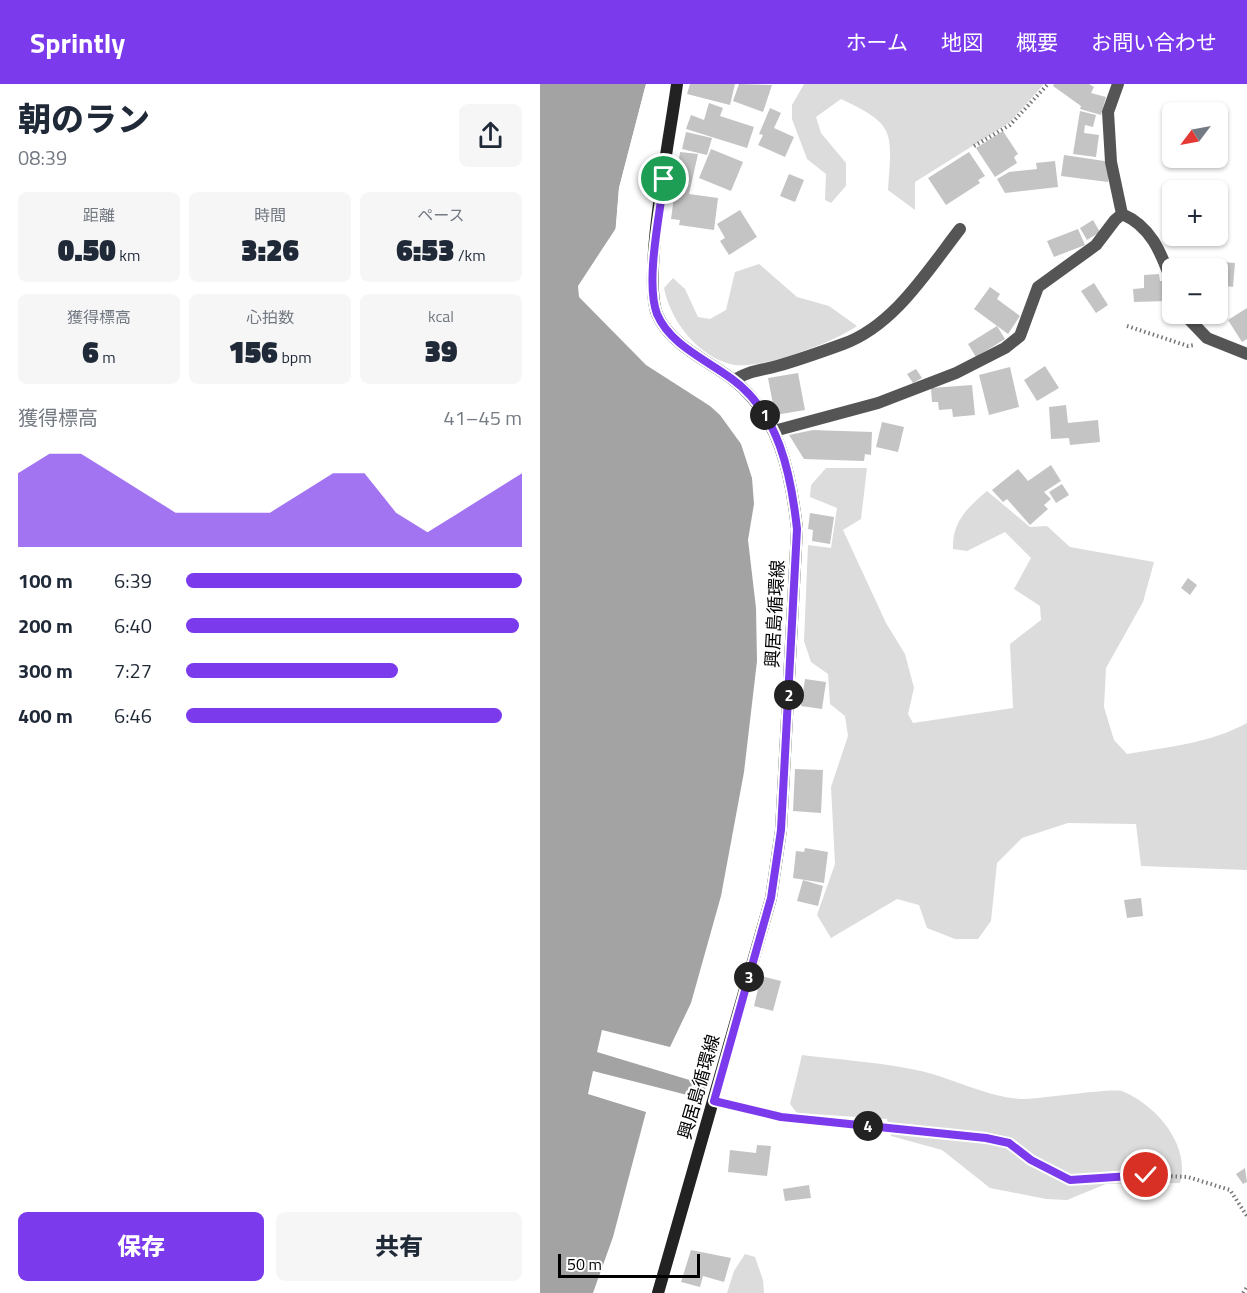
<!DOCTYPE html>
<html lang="ja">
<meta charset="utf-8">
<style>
:root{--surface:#fff;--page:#f6f6f7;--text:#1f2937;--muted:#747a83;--accent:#7c3aed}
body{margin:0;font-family:"Titillium Web","Noto Sans JP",sans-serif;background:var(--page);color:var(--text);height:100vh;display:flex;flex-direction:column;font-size:22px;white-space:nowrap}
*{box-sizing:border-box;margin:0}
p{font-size:20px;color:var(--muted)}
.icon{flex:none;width:33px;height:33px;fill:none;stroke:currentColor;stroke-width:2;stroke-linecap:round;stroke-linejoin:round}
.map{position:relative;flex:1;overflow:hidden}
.drawer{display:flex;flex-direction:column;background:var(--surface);width:540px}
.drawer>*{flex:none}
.needle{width:39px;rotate:238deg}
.buttons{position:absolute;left:622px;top:18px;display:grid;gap:12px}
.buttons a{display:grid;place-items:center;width:66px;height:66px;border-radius:9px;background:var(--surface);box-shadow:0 2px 4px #0004;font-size:30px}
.scale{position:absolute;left:18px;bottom:15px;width:142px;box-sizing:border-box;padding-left:6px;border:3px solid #000;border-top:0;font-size:16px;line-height:21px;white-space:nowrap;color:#000;-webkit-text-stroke:4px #fff;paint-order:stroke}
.pin{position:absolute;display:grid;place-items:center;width:51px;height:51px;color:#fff;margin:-26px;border:3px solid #fff;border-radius:50%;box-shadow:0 2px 6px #0007}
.km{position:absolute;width:30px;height:30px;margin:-15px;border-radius:50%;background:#222;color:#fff;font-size:16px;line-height:30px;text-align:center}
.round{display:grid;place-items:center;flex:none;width:63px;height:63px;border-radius:9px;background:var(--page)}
.overview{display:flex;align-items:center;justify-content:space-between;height:102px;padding:0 18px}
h1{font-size:33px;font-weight:800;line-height:45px}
.stats{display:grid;grid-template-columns:repeat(3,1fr);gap:9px;height:102px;padding:6px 18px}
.stats div{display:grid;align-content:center;border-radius:9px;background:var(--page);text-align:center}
.stats b{font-size:30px;font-weight:800}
.stats small{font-size:16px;font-weight:400}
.stats p{font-size:16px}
.chart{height:168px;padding:12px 18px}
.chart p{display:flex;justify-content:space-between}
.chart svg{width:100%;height:108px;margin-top:6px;fill:var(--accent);opacity:.7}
.primary-button{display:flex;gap:12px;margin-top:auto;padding:12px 18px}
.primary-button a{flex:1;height:69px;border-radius:9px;background:var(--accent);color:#fff;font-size:24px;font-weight:800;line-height:69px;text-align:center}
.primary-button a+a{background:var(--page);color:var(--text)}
ul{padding:0 18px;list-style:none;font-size:20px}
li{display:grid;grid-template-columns:96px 72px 1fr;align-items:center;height:45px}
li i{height:15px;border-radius:8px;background:var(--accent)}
header{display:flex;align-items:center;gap:36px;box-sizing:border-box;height:84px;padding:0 30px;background:var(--accent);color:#fff}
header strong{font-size:28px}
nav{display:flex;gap:33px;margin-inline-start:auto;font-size:21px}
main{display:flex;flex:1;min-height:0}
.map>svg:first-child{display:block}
</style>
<header>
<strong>Sprintly</strong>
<nav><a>ホーム</a><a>地図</a><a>概要</a><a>お問い合わせ</a></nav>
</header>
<main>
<section class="drawer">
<div class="overview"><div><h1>朝のラン</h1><p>08:39</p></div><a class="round"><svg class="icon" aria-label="share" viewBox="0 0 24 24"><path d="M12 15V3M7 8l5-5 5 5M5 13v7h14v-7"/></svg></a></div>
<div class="stats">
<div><p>距離</p><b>0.50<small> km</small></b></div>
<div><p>時間</p><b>3:26</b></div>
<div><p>ペース</p><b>6:53<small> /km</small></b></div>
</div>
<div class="stats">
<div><p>獲得標高</p><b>6<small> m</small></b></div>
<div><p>心拍数</p><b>156<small> bpm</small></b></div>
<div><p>kcal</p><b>39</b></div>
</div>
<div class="chart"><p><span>獲得標高</span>41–45 m</p>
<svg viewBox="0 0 160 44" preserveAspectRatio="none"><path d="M0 44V14L10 6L20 6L30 14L40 22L50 30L60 30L70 30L80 30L90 22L100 14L110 14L120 30L130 38L140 30L150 22L160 14V44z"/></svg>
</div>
<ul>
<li><b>100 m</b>6:39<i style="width:100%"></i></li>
<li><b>200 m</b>6:40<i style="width:99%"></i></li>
<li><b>300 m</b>7:27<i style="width:63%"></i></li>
<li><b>400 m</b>6:46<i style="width:94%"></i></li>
</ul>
<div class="primary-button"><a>保存</a><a>共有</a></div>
</section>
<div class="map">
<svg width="707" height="1209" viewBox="0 0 707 1209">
<rect width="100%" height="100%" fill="#fff"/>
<path fill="#dcdcdc" d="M264,0H504L469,39L375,98V126L348,106C352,47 356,41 301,15L276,33L281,49L306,79V102L291,119L285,116L286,90L267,75L252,35V21Z
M219,180L257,213L289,222L317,242C295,258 216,288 190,280C157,271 130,236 124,204L133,194L145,205L158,233L170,235L186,226L195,188Z
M286,384H327L321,435L303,446L346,539L365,570L374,604L368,630L373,639L473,624L470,560L501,536L500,522L474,505L491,474L465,448L427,467L413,465C412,438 427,424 447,407L490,443L507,442L530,463L614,478L603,518L566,584L564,623L574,656L587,670C627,663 671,659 707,639V786L601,782L596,740L528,739L482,754L457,779L451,837L438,855H415L387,844L379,821L357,815L291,854L277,831L295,780L291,703L308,652L305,632L290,620L288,590L271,578L264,557L268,461L291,464L297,424L270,413L271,401Z
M262,971C300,976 339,978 376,986C412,993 449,1015 486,1015C503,1014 573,1004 582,1007C616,1021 651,1061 640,1099L566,1100L527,1116L506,1115L450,1104L402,1066L351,1052L347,1035L257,1029L250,1020Z
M205,1170L215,1173L223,1196L224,1209H187L194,1187Z"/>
<path fill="#a3a3a3" d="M0,0H106L79,104L76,144L38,202L39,213L106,281L170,322L180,331L201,360L212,394L214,420L208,456L216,524L217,577L204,688L181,812L151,919L130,963L62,946L57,968L166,1001L163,1015L53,987L48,1010L106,1028L73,1153L53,1209H0Z"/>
<path fill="#fff" d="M106,0H109L108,3L82,104L79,145L75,151L79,104Z"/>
<path fill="#c4c4c4" d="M150,0H195L190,21L147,10Z
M199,0L232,1L223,28L193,17Z
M514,0H549L554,3L551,9L566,13L561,31L540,25L541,22L513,2Z
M169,19L183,24L180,32L214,43L207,64L146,45L151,31L164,36Z
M230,24L241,29L234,44L254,53L245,73L218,61L223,51L219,50Z
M540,27L556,31L553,43L545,41L544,49L559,51L556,73L533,70Z
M463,47L478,70L474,73L477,79L455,93L436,64Z
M146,48L172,54L167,71L142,65Z
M171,65L203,78L191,107L159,94Z
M140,68L158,70L149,110L178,114L174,146L139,141L140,136L131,135Z
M429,68L445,92L438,96L440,99L406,121L388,94Z
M524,71L571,78L568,98L521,92Z
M515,77L518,103L465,109L457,95L469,88L497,85L496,79Z
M249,90L264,96L255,118L240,112Z
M200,126L217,153L189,171L180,157L185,154L177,140Z
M553,136L560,148L547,156L540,144Z
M538,145L545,161L514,173L507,157Z
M684,178L695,179L693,203L681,201Z
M619,190L620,197H626L627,217L594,218L593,205L604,204V191Z
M554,199L568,221L556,229L541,207Z
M450,203L460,210L457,215L480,232L468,250L434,225Z
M707,224V255L702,258L688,236Z
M457,242L465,255L436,273L428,260Z
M505,282L519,304L497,317L484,296Z
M470,283L479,323L449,331L439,291Z
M376,285L382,294L373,299L367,290Z
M258,289L265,326L235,331L228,294Z
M432,301L435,331L413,333L412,325L399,326L398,318H392L391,304Z
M526,321L528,339L558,336L560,358L530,361L529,354L511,355L509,323Z
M342,338L364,343L358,368L336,363Z
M273,346L332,348L331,371L325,370L324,377L264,375L249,351Z
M511,381L521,397L504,408L511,415L504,421L508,425L490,441L467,415L463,418L452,406L478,385L488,397Z
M522,400L529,411L516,419L509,408Z
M270,429L294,433L290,460L272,457L273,446L268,445Z
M648,494L657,501L650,511L641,504Z
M265,595L286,598L282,625L261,622Z
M255,685L283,686L281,729L253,727Z
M265,764L288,768L284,799L253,794L256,767L264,768Z
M263,796L283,802L278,822L257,817Z
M601,814L603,832L587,834L584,816Z
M221,892L241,897L233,927L214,922Z
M217,1061L231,1062L227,1092L188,1088L190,1066L216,1069Z
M705,1084L707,1098L703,1100L696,1090Z
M269,1101L271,1114L245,1117L243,1105Z
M151,1166L191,1174L184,1198L163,1192L160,1203L141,1198Z"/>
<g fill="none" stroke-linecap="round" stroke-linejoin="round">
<path stroke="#777" stroke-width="4" stroke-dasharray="1.5 3" stroke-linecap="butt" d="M434,62L470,41L508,0
M587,242L648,262L655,261
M186,1020L241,1033L446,1054L469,1059L491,1076L530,1096L606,1091L648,1093L690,1106L707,1132
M703,1209L707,1203"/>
<path stroke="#555" stroke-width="12" d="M578,0L568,28L571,78L582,130
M582,130C613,143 622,172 633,201
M644,230L667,254L707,270
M194,296C211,286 220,287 237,282C259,276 281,268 303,260C354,242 388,186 420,145
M234,347L338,319L416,289L465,264L480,252L498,203L556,161L575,136L582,130"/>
<path stroke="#222" stroke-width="12" d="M118,1209L231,814L241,746L257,445C251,390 239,330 192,295C167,276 130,261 117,230C102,192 131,47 137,0"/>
</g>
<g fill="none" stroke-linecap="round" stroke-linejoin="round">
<defs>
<path id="route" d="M124,95C120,130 105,198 117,230C130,261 167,276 192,295C239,329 251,390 257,445L241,746L231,814L174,1017L241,1033L446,1054L469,1059L491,1076L530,1096L606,1091"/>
</defs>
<use href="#route" stroke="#fff" stroke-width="12"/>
<use href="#route" stroke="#7c3aed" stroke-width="8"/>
</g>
<g text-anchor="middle" stroke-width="4.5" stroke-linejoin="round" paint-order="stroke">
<g font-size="18" fill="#000" stroke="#fff">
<text transform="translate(235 530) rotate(-87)" y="6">興居島循環線</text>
<text transform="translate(159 1003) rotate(-74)" y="6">興居島循環線</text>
</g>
</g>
</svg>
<div class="buttons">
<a><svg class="needle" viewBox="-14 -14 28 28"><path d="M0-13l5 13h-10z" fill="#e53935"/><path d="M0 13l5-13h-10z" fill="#747a83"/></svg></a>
<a>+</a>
<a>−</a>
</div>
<div class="scale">50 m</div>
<div class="pin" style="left:124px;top:95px;background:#1e9e55"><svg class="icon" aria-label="arrive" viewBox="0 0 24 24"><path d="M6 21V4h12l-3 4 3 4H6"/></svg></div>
<div class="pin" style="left:606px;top:1091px;background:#d93025"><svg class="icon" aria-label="check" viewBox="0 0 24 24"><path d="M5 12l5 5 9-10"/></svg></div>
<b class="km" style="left:225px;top:331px">1</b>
<b class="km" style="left:249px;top:611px">2</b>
<b class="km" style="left:209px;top:893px">3</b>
<b class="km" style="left:328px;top:1042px">4</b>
</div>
</main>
